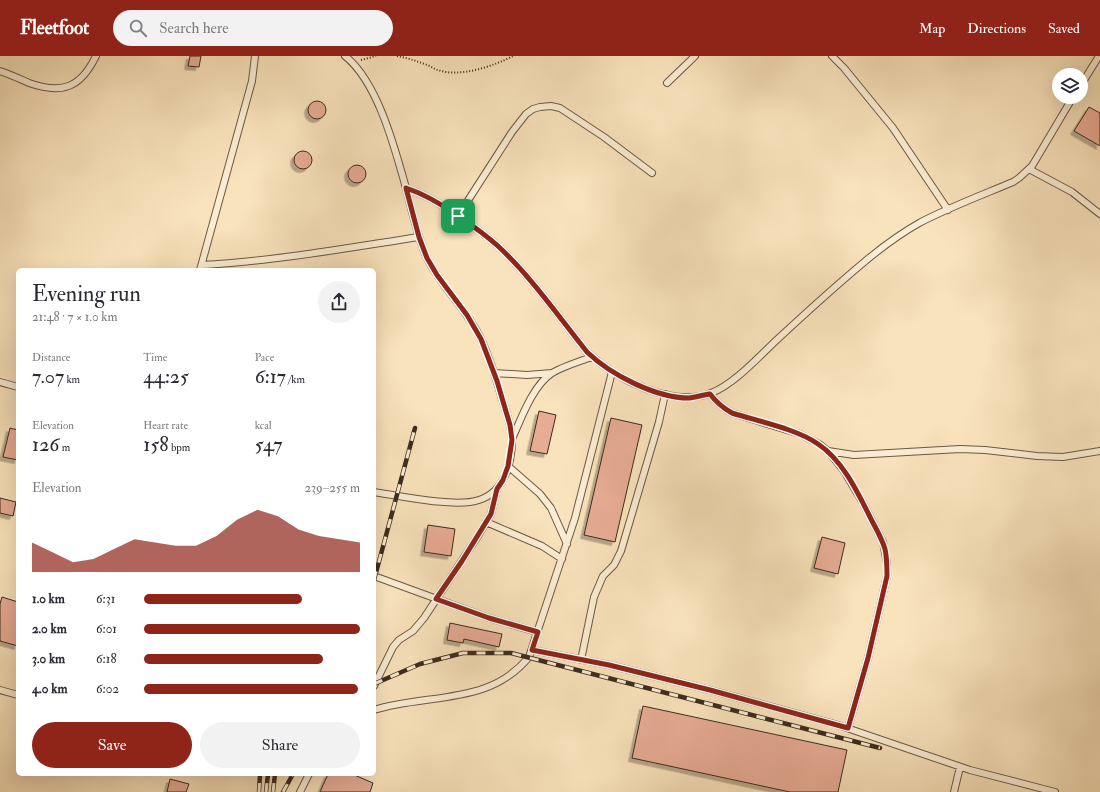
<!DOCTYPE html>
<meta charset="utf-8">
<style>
:root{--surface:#fff;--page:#f2f2f3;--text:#2b2b33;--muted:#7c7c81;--accent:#8f2418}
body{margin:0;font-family:"IM FELL Double Pica",serif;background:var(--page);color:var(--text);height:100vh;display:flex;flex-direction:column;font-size:15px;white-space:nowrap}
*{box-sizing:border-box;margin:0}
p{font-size:13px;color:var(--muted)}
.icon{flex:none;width:22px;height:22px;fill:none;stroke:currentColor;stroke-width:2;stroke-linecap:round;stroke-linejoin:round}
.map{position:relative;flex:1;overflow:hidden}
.drawer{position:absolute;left:16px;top:212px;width:360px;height:508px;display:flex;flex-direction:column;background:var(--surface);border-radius:6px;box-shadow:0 4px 16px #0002}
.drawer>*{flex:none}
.controls{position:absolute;left:1052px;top:12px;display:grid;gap:8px}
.controls a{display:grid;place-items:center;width:36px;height:36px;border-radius:50%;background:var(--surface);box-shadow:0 4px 16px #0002;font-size:20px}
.pin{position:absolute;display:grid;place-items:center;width:34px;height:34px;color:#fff;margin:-17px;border-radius:8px;box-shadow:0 2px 6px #0006}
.round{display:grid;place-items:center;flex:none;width:42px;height:42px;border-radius:21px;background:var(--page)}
.headline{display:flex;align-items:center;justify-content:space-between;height:68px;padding:0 16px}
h1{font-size:22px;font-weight:600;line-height:30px}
.metrics{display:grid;grid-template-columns:repeat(3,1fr);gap:6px;height:68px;padding:4px 16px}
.metrics div{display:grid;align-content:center}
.metrics b{font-size:20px;font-weight:600}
.metrics small{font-size:11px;font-weight:400}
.metrics p{font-size:11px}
.chart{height:112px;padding:8px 16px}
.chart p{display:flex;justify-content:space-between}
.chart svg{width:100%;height:72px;margin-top:4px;fill:var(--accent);opacity:.7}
.button{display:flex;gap:8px;margin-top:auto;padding:8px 16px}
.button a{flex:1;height:46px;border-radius:24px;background:var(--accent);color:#fff;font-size:16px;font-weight:600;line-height:46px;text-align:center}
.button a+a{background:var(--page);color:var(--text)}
ul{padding:0 16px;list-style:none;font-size:13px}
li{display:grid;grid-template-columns:64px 48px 1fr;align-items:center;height:30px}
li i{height:10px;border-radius:5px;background:var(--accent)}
header{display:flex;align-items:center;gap:24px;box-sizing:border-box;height:56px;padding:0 20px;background:var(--accent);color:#fff}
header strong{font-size:19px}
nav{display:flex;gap:22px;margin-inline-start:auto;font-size:14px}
.search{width:280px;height:36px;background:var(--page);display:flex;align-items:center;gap:10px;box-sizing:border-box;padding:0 14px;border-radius:22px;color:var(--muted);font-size:15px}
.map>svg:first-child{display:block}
</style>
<header>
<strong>Fleetfoot</strong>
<div class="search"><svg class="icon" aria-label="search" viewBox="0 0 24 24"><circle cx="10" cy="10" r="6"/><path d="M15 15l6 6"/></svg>Search here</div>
<nav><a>Map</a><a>Directions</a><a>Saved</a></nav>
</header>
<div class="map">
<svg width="1100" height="736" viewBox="0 0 1100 736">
<defs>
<filter id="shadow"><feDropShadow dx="-3.5" dy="3.5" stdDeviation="0" flood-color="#0004"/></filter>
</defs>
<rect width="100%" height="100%" fill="#f9e3bc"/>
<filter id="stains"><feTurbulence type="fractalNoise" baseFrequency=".005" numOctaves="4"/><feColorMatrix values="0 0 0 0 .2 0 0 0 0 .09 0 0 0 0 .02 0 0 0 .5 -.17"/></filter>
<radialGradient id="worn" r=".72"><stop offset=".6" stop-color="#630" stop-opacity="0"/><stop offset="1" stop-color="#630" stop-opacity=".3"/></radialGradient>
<path fill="#e8ac95" stroke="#3b2b1e" filter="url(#shadow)" d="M190,0H201L199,11L188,10Z
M308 54a9 9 0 1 1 18 0a9 9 0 1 1-18 0Z
M1089,51L1100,57V90L1074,75Z
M294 104a9 9 0 1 1 18 0a9 9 0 1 1-18 0Z
M348 118a9 9 0 1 1 18 0a9 9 0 1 1-18 0Z
M539,355L556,359L547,398L530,395Z
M611,362L642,369L615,486L584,479Z
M10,372L18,374V404L3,401Z
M0,442L16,446L13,460L0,457Z
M428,469L455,473L451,500L424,496Z
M822,481L845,487L838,518L814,512Z
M2,541L18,546V590L0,585V548Z
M450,567L502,578L499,591L464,583L463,587L447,584Z
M643,650L847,694L838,736H790L632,702Z
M328,718H352L373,727L370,736H320Z
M170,723L189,728L186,736H167Z"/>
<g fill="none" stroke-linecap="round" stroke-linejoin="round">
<defs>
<path id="service" d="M345,0C378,26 395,93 406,132C427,139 443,149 460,161C473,170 487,180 499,191C532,222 559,261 587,296C616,323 671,352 711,337C735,328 761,298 781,280C809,254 839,227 869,202C885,189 903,176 921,166C950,151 982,139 1013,126L1019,122L1032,110L1073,41
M832,0L844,12L893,72L948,154
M0,15C10,18 20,23 29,27C63,39 81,31 96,0
M667,27L695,0
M1081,29L1099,0
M1029,113L1072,136L1100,158
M458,160L512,76L526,58L533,53L540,51L551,50L560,52L604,81L652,117
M202,209C275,205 347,192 419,181
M200,214L252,25L255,0
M494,317L527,319L552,317
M0,326L18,331
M710,338C716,346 723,352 732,357L800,378L819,388L828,395L854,399L960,393L985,394L1037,400L1063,401L1100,395
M512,383C521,363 533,329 552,317C562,311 580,305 592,301
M828,395L844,415L863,447L883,486L887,507V520L868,602L848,672
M508,410L540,438L551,452L567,488
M374,436C400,440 456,452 479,444C504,436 512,408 512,384C512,371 507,358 503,346C497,325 490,303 481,283C467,253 441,231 427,202C417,180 412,155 406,132
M486,466L542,490L562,503
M374,520L489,562L537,576
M532,594L609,609L710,634L838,669L970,714L1055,736
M581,604L594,541L603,520L614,509L621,495L659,366L665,338
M374,630L393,591L399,584L413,575L424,562L478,480L491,458L497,433
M0,634L18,639
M374,654C428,637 489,650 529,601L575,462L612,316
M300,736L309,718
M954,736L960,711"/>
</defs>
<use href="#service" stroke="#6a5946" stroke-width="8"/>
<path stroke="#3b2b1e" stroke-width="2" stroke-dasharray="1 2" stroke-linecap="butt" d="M397,0C407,2 417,5 427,9C431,10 434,13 438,14C459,22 494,10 513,0
M361,4L376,0"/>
<use href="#service" stroke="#fbedd3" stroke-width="6"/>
<defs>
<path id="rail" d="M374,524L415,372
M374,628L420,608L463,597H511L880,692
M259,736L260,718
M266,736L268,718
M273,736L275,718
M283,736L293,718"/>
</defs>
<use href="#rail" stroke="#3b2b1e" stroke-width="4.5"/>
<use href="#rail" stroke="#fbedd3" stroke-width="3" stroke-dasharray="9" stroke-linecap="butt"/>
</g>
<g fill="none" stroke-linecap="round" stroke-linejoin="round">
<defs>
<path id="route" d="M406,132C427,139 443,149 460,161C473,170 487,180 499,191C532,222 559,261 587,296C611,319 656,342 689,342C696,341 703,339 710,338C716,346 723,352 732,357C757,365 797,373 818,388C843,404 859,439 872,465C877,474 882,483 885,493C887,502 887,511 887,520L868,602L848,672L710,634L609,609L532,594L538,576L489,562L436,543L462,505L491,458L497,433L503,424L508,410L512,384L510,369L497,325L481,283L467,259L437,219L427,202L419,181Z"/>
</defs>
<use href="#route" stroke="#fff" stroke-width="8"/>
<use href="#route" stroke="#8f2418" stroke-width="5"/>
</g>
<rect width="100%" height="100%" filter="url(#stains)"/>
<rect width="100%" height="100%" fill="url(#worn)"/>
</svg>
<div class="controls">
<a><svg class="icon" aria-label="layers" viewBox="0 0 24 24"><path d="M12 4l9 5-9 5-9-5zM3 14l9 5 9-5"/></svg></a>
</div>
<div class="pin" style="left:458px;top:160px;background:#1e9e55"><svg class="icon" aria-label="arrive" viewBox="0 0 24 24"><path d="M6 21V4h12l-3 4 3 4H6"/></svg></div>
<section class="drawer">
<div class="headline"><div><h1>Evening run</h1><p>21:48 · 7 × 1.0 km</p></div><a class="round"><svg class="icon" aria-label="share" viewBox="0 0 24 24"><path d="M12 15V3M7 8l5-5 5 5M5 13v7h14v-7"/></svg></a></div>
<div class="metrics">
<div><p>Distance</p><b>7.07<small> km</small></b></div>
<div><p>Time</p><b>44:25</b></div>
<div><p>Pace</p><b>6:17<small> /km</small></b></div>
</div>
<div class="metrics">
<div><p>Elevation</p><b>126<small> m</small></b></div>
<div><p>Heart rate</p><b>158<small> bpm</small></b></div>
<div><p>kcal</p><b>547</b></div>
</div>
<div class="chart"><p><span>Elevation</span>239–255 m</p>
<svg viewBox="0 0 160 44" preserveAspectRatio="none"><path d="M0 44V26L10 32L20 38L30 36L40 30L50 24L60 26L70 28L80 28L90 22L100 12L110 6L120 10L130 18L140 22L150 24L160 26V44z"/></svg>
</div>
<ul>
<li><b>1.0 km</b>6:31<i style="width:73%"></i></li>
<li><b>2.0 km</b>6:01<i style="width:100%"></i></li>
<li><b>3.0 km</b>6:18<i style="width:83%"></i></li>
<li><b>4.0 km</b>6:02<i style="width:99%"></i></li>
</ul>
<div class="button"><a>Save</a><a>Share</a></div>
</section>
</div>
